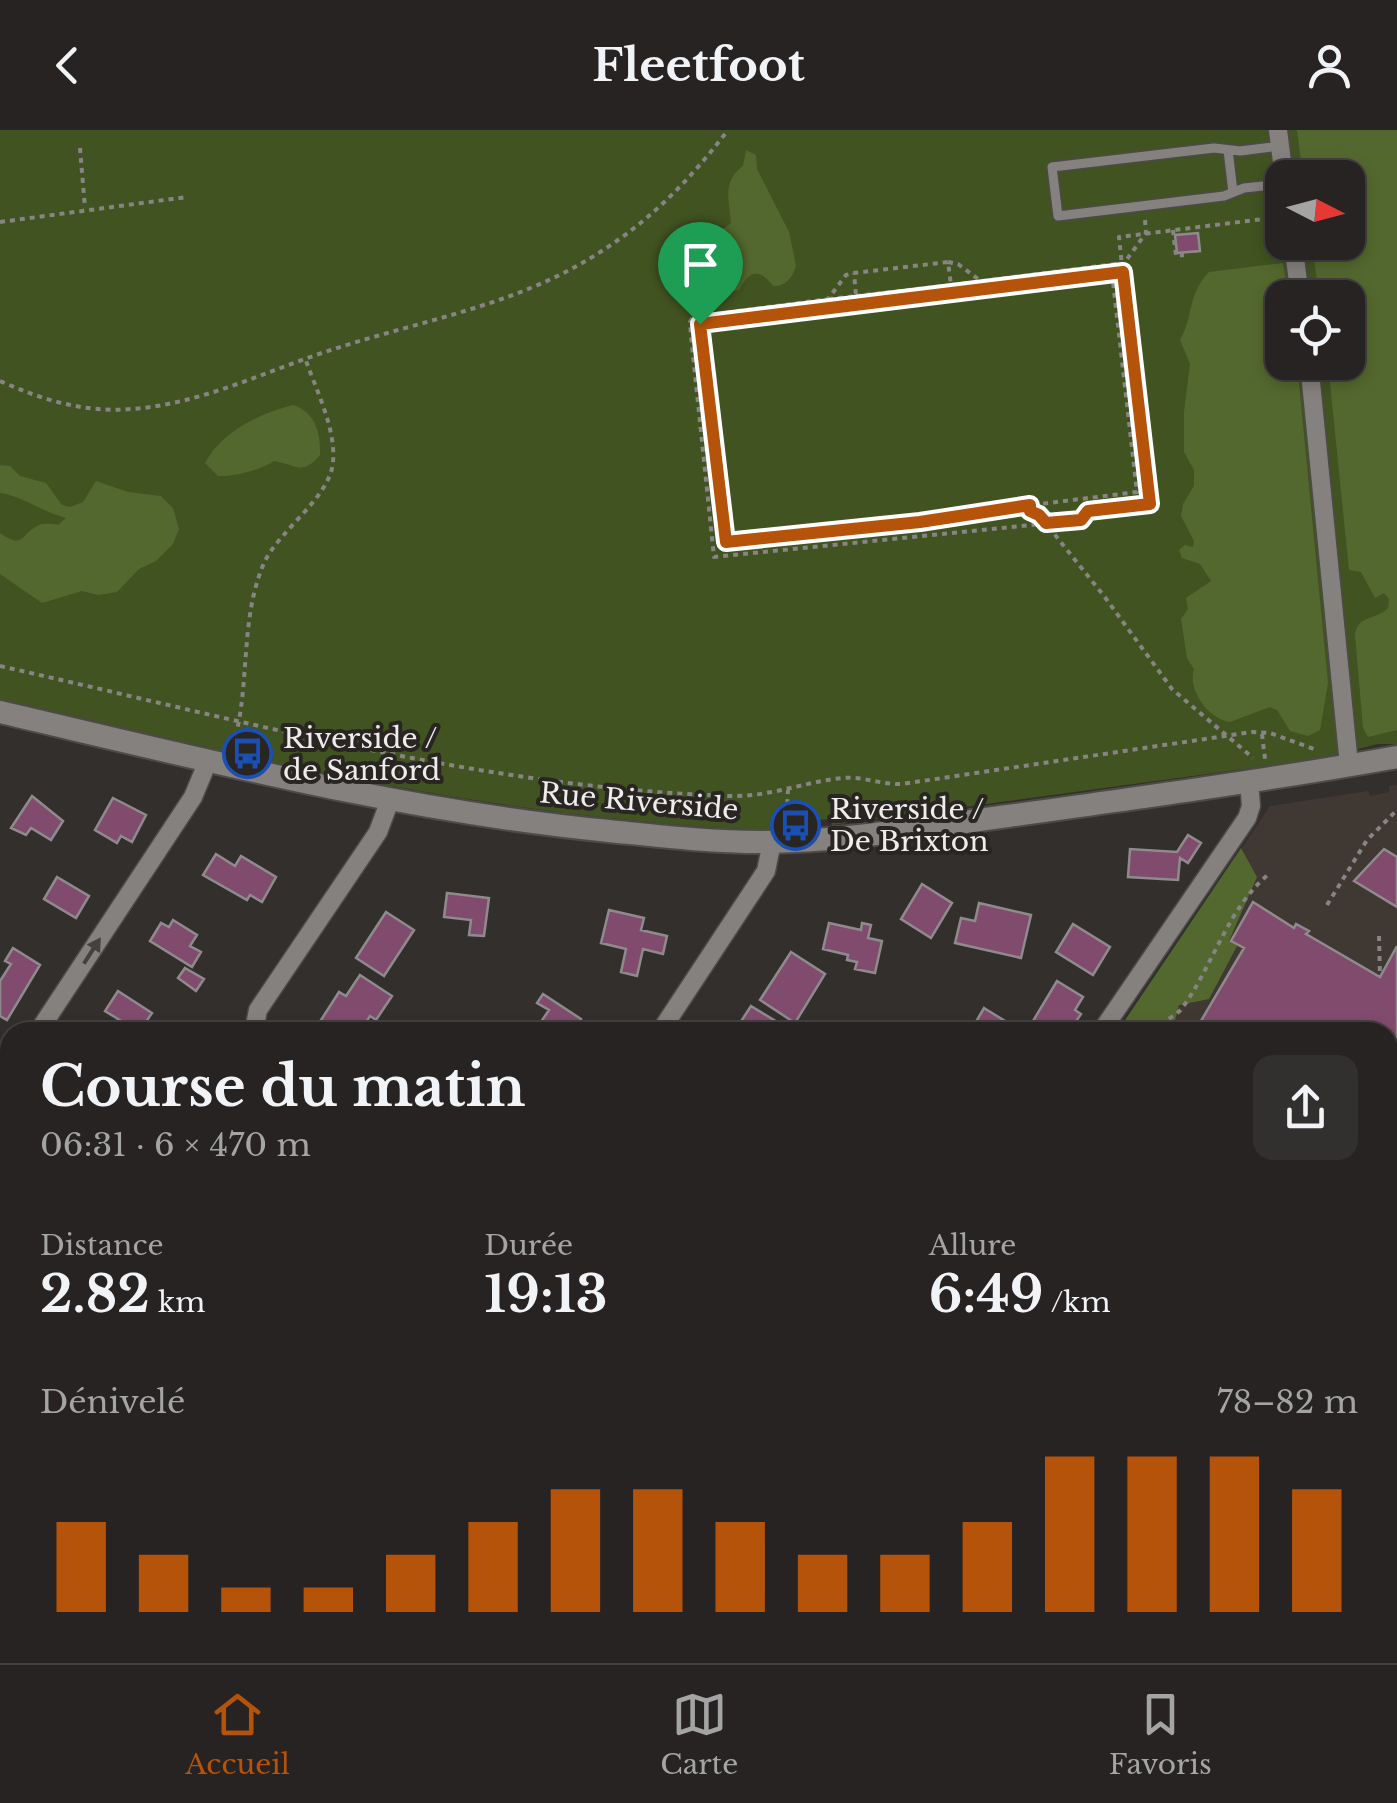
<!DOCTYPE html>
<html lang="fr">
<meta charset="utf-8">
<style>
:root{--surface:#262322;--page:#322f2f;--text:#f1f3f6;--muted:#a4a4a5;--line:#424040;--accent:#b45309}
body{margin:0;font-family:"Libre Baskerville",serif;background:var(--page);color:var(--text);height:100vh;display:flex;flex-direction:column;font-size:38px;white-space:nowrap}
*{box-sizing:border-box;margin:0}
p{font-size:32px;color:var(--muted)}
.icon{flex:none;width:55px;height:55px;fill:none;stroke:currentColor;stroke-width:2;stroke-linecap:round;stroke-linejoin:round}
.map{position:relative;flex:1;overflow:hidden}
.details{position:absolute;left:0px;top:892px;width:1398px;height:642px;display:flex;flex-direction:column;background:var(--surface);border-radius:30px 30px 0 0;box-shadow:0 5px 15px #0003,0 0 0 2px var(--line)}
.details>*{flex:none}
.needle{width:65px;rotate:96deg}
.buttons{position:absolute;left:1265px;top:30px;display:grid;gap:20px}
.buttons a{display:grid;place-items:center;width:100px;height:100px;border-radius:20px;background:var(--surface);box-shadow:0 5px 15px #0003,0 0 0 2px var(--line);font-size:50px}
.pin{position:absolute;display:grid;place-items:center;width:85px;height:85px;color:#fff;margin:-102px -42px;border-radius:50% 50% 50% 0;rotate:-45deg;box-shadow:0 0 10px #0007}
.pin .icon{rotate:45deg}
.round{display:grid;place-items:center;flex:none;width:105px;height:105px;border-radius:20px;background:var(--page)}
.headline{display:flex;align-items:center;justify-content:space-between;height:170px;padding:0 40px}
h1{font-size:55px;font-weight:800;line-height:75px}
.stats{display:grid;grid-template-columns:repeat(3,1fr);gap:15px;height:170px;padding:10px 40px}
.stats div{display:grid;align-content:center}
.stats b{font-size:50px;font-weight:800}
.stats small{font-size:28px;font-weight:400}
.stats p{font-size:28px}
.chart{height:280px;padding:20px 40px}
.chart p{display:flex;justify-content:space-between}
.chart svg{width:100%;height:180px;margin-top:10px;stroke:var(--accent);stroke-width:6}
header{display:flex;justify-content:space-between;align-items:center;height:130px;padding:0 40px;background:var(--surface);font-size:45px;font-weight:800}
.tab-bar{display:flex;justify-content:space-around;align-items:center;height:140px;border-top:2px solid var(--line);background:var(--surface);font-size:28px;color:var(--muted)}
.tab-bar a{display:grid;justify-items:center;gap:5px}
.tab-bar .active{color:var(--accent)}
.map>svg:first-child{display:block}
</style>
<header><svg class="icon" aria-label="back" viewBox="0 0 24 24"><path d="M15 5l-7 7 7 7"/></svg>Fleetfoot<svg class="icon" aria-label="person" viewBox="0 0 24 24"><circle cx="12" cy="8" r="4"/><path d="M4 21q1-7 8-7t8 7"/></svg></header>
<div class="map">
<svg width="1397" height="1533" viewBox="0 0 1397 1533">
<rect width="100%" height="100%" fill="#322f2d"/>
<path fill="#403832" d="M1397,655V1361L1388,1377V902H1118L1270,676L1368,661L1370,666L1389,662V656Z
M1388,1517L1397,1522V1533H1335L1340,1525H1388Z"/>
<path fill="#415321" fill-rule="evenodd" d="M0,0H1397V614H1378L1319,629L832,695L831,689L792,692L791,698L786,699C727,701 669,694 610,688C496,676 384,656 272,632L273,623L257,618L250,622L228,616L226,622L0,569ZM1282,48H1348V112H1282ZM1282,168H1348V232H1282Z"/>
<path fill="#53682e" d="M1297,0H1397V600L1368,607L1363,598L1355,505C1358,484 1375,491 1388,478L1389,469L1384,463L1375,468L1361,442L1349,440L1328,233L1348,232V168L1319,167L1312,113L1348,112V48L1303,47Z
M746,20L756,25L757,39L789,102L796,136C792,148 787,156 773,156C758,137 750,141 739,160L731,162L723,155C722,141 708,116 717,104C721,99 727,97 731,93C729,70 722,51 743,36Z
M1283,133L1288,167L1282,168V232L1297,233L1328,553L1320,600L1308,606L1290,601L1277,580L1270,577L1230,592C1209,589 1187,560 1194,539L1187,528L1181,489L1188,479L1186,468L1211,451L1200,434L1182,428L1179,420L1185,415L1193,417L1194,411L1181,386L1183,374L1194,356V340L1184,322V282L1190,234L1180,210C1194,186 1187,165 1209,142Z
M293,275C315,282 321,302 320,325C302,346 297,335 274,331C258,341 236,346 218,346L205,333C222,301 259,284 293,275Z
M0,335L10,336L20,346L46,353L62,375L70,377L83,372L96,351L128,362L161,366L173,378L179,399L173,414L156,431L139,439L117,462L98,465L82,461L42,473L0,444V403C25,420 20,404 39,395C42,393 55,394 58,395L66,388C43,382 19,365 0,363Z
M1241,718L1257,747L1229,811L1237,816L1209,869L1179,875L1172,902H1117Z"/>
<path fill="#814b6e" stroke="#8f8b8d" stroke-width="2.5" d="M1198,103L1200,121L1177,123L1175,105Z
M32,666L63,691L51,710L31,698L26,705L11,698Z
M113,668L146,685L132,712L121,706L117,713L95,700Z
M1188,705L1201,713L1188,733L1180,728L1178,750L1128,747L1130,719L1177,722Z
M1384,719L1397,727V777L1354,751Z
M216,724L235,736L241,726L276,747L262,772L250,765L247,770L203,745Z
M57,747L89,766L76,788L44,769Z
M922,754L952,773L931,808L901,789Z
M447,763L489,768L484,806L469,805L471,790L444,787Z
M1253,772L1294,798L1296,794L1309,801L1306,804L1380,847L1397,816V943L1388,959V902H1185L1188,897L1195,901L1244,818L1231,811Z
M979,773L1031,785L1021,828L955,813L961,788L975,791Z
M609,780L644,788L641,800L667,806L663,824L643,819L637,846L621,842L626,819L601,813Z
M386,782L414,800L384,846L356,828Z
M173,790L197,805L190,816L201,822L192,837L150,811L161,793L169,797Z
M829,793L861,800L862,793L871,795L868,808L882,811L875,843L855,839L857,832L847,830L848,825L823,819Z
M1073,794L1110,817L1093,845L1056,822Z
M13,818L40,835L7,890L0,886V851L11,834L5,831Z
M791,822L825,844L795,893L760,870Z
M185,838L204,849L196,861L178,848Z
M360,845L392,866L376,890L370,886L360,902H339L321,890L339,862L346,866Z
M1057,851L1083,867L1075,880L1081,884L1069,902H1041L1030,896Z
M118,861L152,883L139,902L105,881Z
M543,864L581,889L571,902H534L549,880L537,873Z
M751,876L792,901L791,902H734Z
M984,878L1005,891L999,902H970Z
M10,1016V1069L0,1085V1031Z
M1397,1036V1179L1388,1173V1052Z
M6,1259L10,1262V1313L0,1306L4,1282L0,1279V1268Z
M0,1313L10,1319L0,1340Z
M127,1525H176V1533H127Z
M307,1525H339L333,1533H318Z
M423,1525H434L446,1533H418Z
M580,1525H618L613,1533H575Z
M701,1525H743L738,1533H713Z
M848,1525L856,1526L889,1525L884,1533H843Z
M976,1525H1012L1018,1529L1015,1533H976L972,1531Z
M1120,1525H1131L1143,1533H1115Z
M1155,1525H1180L1175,1533H1168Z"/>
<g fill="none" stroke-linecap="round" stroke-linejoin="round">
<defs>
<path id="service" d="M1280,16L1240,21L1214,18L1052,37L1058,86L1224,66L1244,58L1282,54
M1228,20L1233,62"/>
<path id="minor" d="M1278,0L1284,48
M1293,112L1300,168
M1309,232L1349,635
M38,902L193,667L208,631
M259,902L255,895L258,880L378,702L390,670
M660,902L766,741L772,712
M1101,902L1247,688L1251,676L1249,651
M0,961L10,945
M0,1411L10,1396
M1388,1493L1397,1498
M0,1511L10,1518
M20,1525L32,1533
M237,1533L242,1525
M511,1533L516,1525
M791,1533L796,1525
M1065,1533L1070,1525"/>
<path id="tertiary" d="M0,582C201,629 402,681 609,701C659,706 709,712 760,712C842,712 926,697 1008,686C1138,668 1268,650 1397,627
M1388,1413L1397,1398
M1312,1533L1317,1525"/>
</defs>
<use href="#service" stroke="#4d4a49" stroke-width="12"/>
<use href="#minor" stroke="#4d4a49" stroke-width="21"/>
<use href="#tertiary" stroke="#4d4a49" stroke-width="26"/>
<path stroke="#878483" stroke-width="4" stroke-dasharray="5 5" stroke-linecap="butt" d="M80,18L85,78
M1145,90L1146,103L1122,136L1115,134L951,155L948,132L854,143L846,145L828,169L693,187L690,192L691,206L714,427L1081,390L1088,381L1150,375L1122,136L1119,107L1279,87
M0,92L187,67
M1173,100L1176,126L1184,125
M948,132L958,134L978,149
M1112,143L1137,362L927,388L920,392L726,412L700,194Z
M856,166L951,155
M828,169L856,166L854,143
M0,251C43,270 84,283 132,279C202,274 268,240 334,219C423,190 517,175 597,124C650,91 690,50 728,0
M1030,376V381L1039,385L1104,466L1172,559L1253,628
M0,536C241,590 482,658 730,666C769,667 804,652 842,648C863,646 882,655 902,654L1252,602L1270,603L1314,619
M1262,604L1265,629
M233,616C251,556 239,491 264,433C279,400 330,368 333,332C336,298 316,260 305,228
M786,694L788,660
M1327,775L1367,710L1397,680
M1379,806L1380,847
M1154,902C1162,890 1175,888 1183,877C1213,835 1229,776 1269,744"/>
<use href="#service" stroke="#85817f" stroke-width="9"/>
<use href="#minor" stroke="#85817f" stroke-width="18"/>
<use href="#tertiary" stroke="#85817f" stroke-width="22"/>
</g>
<defs><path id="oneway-solid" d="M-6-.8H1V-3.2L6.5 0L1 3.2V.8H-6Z" transform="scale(2.5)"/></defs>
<use fill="#44413f" href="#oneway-solid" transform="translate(92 821) rotate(-57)"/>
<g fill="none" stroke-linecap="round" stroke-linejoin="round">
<defs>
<path id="route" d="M1123,142L1150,374L1088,381L1081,390L1046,393L1039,385L1030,381V375L920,392L726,412L700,194Z"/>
</defs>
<use href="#route" stroke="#fff" stroke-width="20"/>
<use href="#route" stroke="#b45309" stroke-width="12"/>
</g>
<defs>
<symbol id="bus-ring" viewBox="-11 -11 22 22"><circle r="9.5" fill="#282523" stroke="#1a4fb4" stroke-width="1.5"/><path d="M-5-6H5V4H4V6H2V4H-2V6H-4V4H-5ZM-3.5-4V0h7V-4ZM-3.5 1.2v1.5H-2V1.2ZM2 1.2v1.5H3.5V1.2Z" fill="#1a4fb4"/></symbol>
</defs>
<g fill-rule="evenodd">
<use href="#bus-ring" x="220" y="596" width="55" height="55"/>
<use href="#bus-ring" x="768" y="668" width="55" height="55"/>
</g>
<g text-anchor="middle" stroke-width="8" stroke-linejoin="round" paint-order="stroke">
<g font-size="28" fill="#efedec" stroke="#282523" text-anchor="start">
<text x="283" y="618">Riverside /<tspan x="283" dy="32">de Sanford</tspan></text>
<text x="830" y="689">Riverside /<tspan x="830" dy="32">De Brixton</tspan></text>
</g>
<g font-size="28" fill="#efedec" stroke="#282523">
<text transform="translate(639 671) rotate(5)" y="10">Rue Riverside</text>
</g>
</g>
</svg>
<div class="buttons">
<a><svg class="needle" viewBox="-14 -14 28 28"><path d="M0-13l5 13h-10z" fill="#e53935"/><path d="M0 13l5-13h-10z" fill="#a4a4a5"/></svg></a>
<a><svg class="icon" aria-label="locate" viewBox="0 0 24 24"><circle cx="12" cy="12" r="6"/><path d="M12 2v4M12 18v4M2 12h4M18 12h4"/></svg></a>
</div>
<div class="pin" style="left:700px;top:194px;background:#1e9e55"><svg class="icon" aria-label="arrive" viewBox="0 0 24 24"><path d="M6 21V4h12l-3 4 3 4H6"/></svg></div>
<section class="details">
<div class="headline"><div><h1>Course du matin</h1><p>06:31 · 6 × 470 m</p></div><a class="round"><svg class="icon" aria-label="share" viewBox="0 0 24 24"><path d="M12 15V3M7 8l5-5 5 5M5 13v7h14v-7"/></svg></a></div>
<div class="stats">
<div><p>Distance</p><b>2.82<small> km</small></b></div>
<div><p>Durée</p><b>19:13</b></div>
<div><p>Allure</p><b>6:49<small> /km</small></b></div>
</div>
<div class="chart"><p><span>Dénivelé</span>78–82 m</p>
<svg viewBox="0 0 160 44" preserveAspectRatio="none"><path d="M5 44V22M15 44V30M25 44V38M35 44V38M45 44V30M55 44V22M65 44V14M75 44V14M85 44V22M95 44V30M105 44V30M115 44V22M125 44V6M135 44V6M145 44V6M155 44V14"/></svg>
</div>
</section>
</div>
<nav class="tab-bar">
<a class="active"><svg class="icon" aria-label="home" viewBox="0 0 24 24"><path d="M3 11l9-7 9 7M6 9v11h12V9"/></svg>Accueil</a>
<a><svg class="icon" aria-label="map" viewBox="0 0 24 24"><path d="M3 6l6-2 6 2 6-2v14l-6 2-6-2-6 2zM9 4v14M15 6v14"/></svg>Carte</a>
<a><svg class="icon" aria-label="saved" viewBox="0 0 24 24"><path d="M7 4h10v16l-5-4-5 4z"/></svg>Favoris</a>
</nav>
